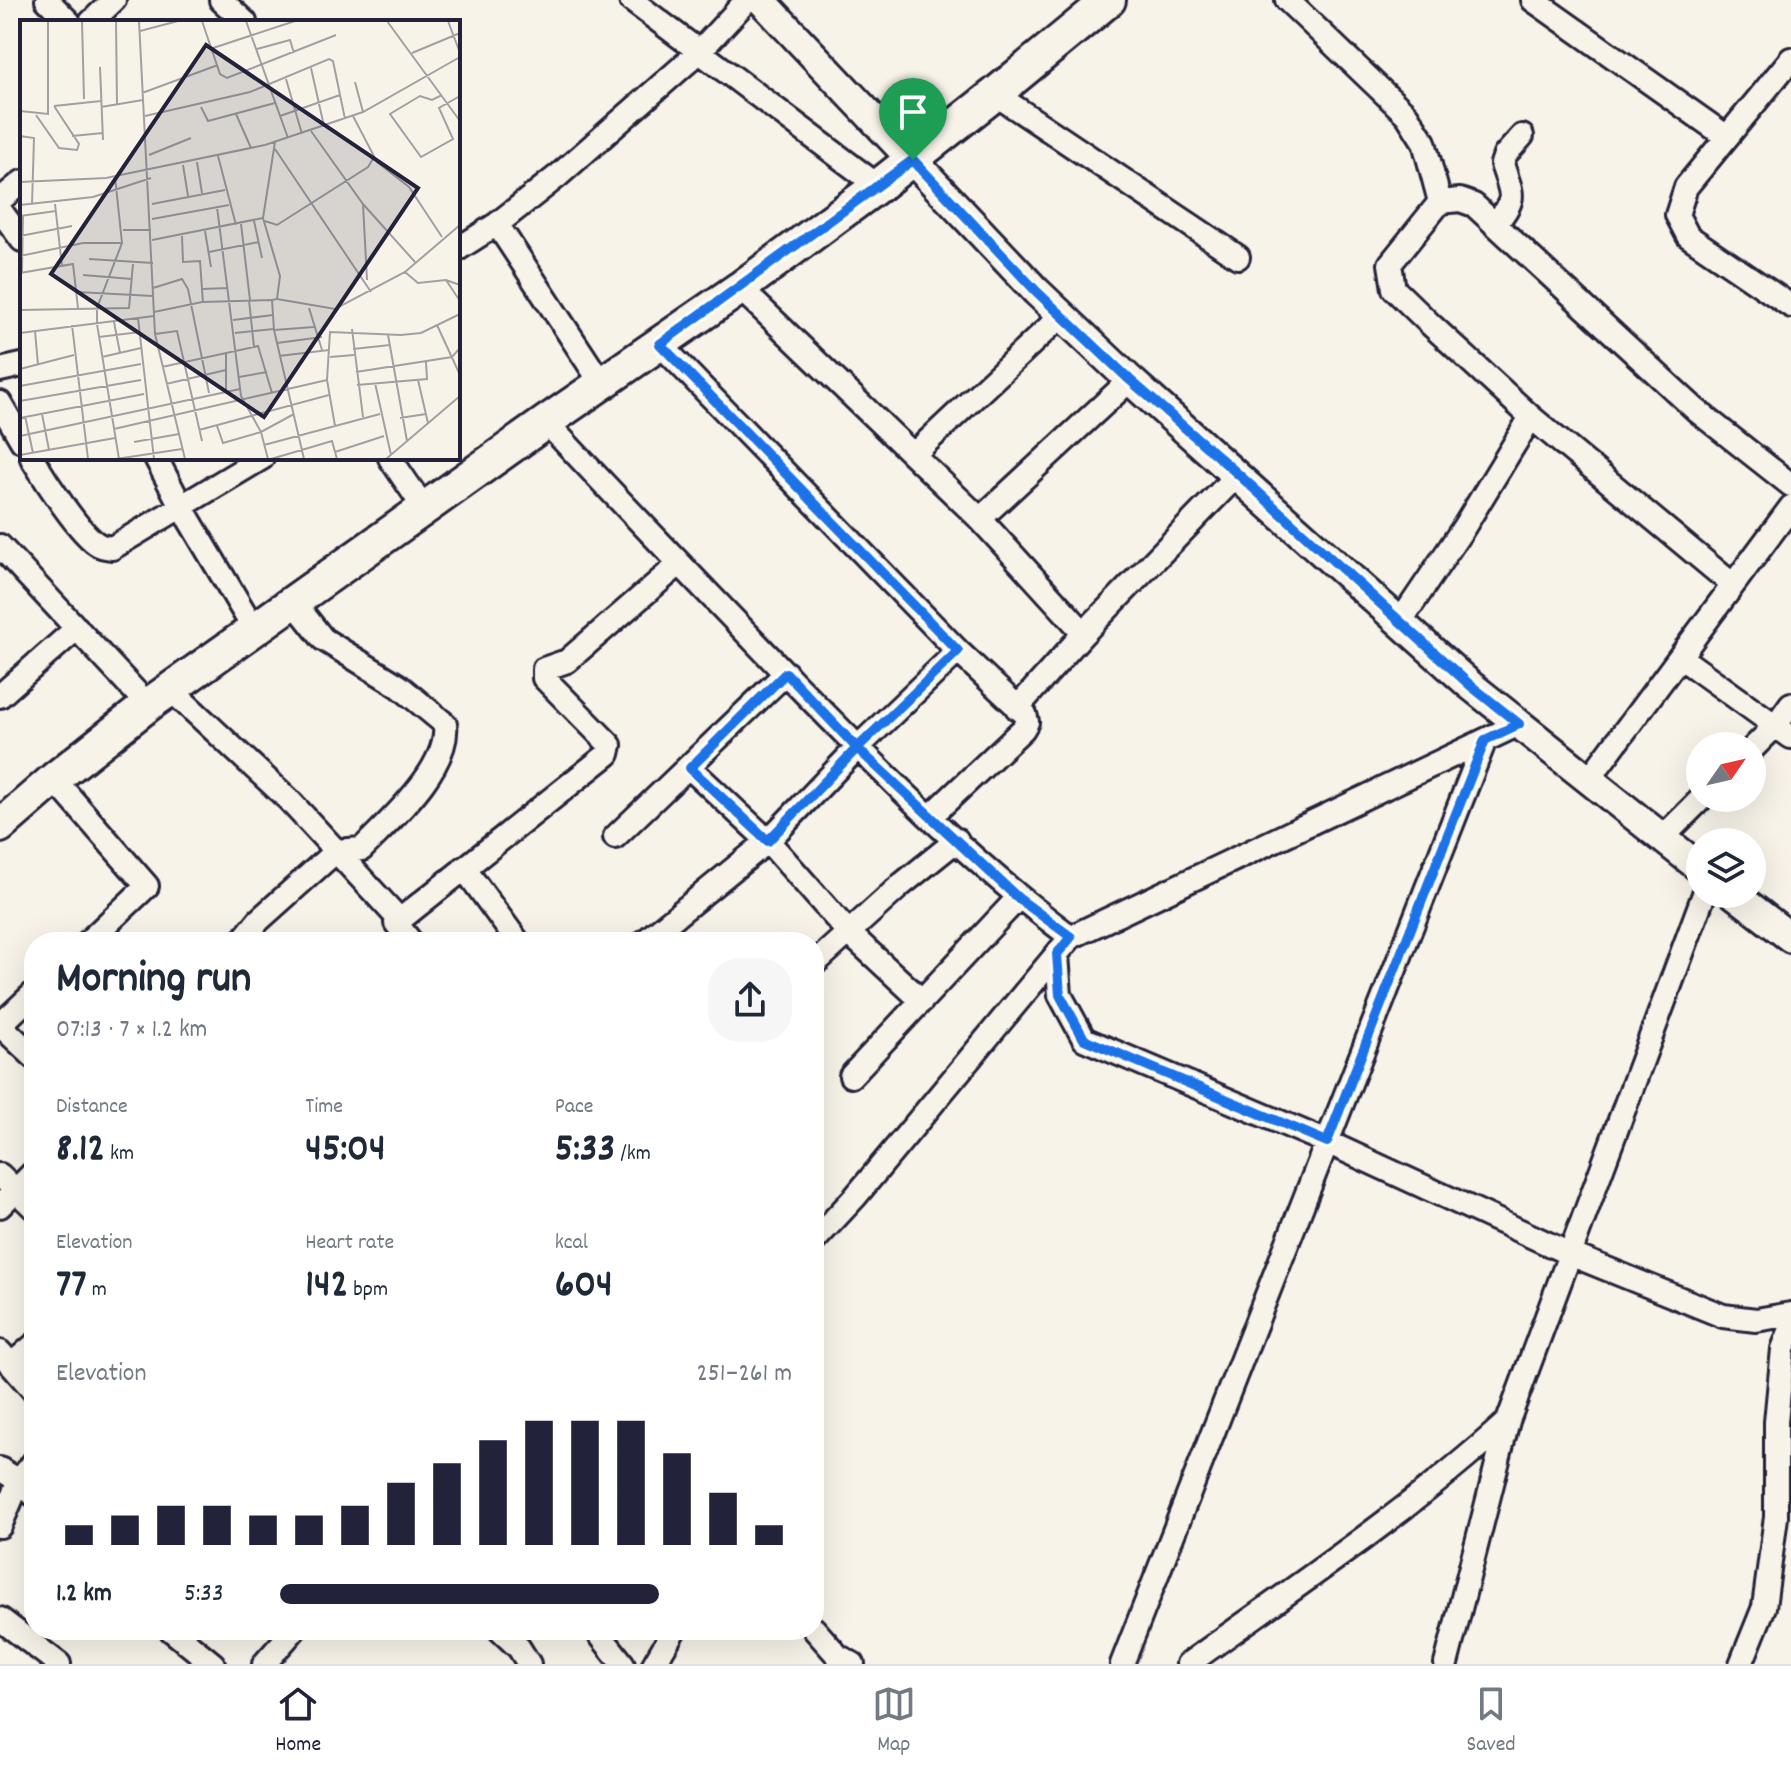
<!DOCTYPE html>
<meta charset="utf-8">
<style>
:root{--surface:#fff;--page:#f6f6f7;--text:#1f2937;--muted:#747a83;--line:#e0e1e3;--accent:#22223b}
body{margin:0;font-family:Dekko,sans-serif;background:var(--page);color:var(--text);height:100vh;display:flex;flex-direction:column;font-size:30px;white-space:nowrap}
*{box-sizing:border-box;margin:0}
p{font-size:26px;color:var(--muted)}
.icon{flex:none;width:44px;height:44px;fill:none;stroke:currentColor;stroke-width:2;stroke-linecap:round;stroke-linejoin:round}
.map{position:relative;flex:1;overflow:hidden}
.details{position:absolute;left:24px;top:932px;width:800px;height:708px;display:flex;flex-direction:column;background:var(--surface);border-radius:32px;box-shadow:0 8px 32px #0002}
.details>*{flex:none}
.needle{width:52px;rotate:56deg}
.fabs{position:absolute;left:1686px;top:732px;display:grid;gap:16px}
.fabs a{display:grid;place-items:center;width:80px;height:80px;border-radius:50%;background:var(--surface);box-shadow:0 8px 32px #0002;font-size:40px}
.pin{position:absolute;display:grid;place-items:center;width:68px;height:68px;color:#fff;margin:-82px -34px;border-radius:50% 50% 50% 0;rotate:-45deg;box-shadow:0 0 8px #0007}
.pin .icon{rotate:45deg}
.round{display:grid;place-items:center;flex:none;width:84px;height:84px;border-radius:32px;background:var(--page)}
.overview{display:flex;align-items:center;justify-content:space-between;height:136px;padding:0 32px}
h1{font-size:44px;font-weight:700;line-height:60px}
.stats{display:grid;grid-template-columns:repeat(3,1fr);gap:12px;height:136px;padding:8px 32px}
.stats div{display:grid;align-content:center}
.stats b{font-size:40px;font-weight:700}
.stats small{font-size:22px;font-weight:400}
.stats p{font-size:22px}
.chart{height:224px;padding:16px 32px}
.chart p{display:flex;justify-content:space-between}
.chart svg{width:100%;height:144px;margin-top:8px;stroke:var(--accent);stroke-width:6}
ul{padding:0 32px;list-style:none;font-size:26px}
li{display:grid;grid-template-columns:128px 96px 1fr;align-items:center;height:60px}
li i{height:20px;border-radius:10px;background:var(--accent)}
.menu{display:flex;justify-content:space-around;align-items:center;height:112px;border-top:2px solid var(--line);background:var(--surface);font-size:22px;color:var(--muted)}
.menu a{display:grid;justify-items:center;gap:4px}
.menu .on{color:var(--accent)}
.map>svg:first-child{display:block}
</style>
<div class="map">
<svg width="1791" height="1664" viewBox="0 0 1791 1664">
<rect width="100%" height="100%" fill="#f7f3e8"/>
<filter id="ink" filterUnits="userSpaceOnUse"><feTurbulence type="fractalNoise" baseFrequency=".0125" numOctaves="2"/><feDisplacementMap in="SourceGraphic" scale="16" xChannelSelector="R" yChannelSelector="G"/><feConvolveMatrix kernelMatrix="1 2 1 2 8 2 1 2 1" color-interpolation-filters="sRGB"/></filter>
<g filter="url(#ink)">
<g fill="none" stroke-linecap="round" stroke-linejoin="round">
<defs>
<path id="minor" d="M47,0L69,22
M221,0L245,22
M631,0L878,186
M1287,0L1407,115L1424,142L1440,202
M1533,0L1727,137
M91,22L114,0
M1791,59L1686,187L1677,215L1688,236L1791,306
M995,94L1238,257
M0,200L22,182
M0,210L22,240
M497,224L602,384
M1495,225C1517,196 1513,198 1502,164L1505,155L1522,136
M458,249L497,224L559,175L699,52L747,0
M740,288L980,519L1084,633
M660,344L958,651L1025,714L1027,722L1023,729L930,817
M0,370L22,365
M0,403L22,441
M546,422C625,507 705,590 785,673C876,766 967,860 1071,937
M914,454L1062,315
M32,458C44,478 80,535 99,545C103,547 107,547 112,548L262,458
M156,458L181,506L254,629
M390,458L424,508
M980,519L1130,380
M0,546L148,705
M1733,585L1531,417L1429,323L1394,289L1390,264L1440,202L1460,200L1474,205L1696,410L1791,485
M1400,622L1464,527L1531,417
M1680,657L1791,737
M170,689L289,800L396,916V923L411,942
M0,696L77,628
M1017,708L1084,633L1238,474
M1752,749L1776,725L1791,704
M690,768L768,841L849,933L922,1001
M54,779L147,886L88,942
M1589,779L1791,507
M615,837L786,673
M1662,838L1702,798
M464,868L518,942
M396,923L608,754L610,745L544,678V669L567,661L678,565
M241,942L259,920L336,851L362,849C390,820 450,768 445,724L399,686L323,639L293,601
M644,942L768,841L857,748L958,651
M1057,954L1060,995L1084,1039L1327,1142L1570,1254L1723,1316L1756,1320L1791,1314
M814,964L901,885L957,840
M0,1025L34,993
M0,1025L34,1057
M851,1076L1018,898
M0,1175L34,1208
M0,1206L34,1172
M814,1241L855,1197L1071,937L1519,724
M0,1352L34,1391
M12,1364L34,1345
M0,1469L19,1481L34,1495
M0,1526L19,1481L34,1462
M0,1619L59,1664
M814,1629L838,1656L853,1664
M171,1630L213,1664
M500,1630L519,1648L529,1664
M596,1630L623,1664
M264,1664L294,1630
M654,1664L674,1630
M1122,1664L1485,740
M1188,1664C1296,1586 1408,1512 1507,1422
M1446,1664L1508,1421L1704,894
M1741,1664L1764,1607L1776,1517V1422L1783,1349L1791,1329"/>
<path id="tertiary" d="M761,0L1036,291L1130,380L1470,685L1700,868
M1734,894L1791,938"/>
<path id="secondary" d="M0,826L54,779L148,705L546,422L740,288L878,186L995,94L1109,0"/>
</defs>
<use href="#minor" stroke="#22223b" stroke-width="28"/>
<use href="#tertiary" stroke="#22223b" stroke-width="34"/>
<use href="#secondary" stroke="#22223b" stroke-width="38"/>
<use href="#minor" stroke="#f7f3e8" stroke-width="22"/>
<use href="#tertiary" stroke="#f7f3e8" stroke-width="28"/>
<use href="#secondary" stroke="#f7f3e8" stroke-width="32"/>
</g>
</g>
<g fill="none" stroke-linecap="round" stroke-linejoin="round" filter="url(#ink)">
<defs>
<path id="route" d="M913,160L660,344L958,651L857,748L786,673L690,768L768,841L857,748L1018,898L1071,937L1057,954L1060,995L1084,1039L1327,1142L1485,740L1519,724L1470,685L1238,474L1130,380L1036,291L913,160"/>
</defs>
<use href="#route" stroke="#fff" stroke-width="16"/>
<use href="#route" stroke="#1a73e8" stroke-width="10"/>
</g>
<g transform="translate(20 20)">
<rect width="440" height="440" fill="#f7f3e8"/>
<path fill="none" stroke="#a29fa3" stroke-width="2" d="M62,1L64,79M96,1L97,85M119,1L135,314L165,439M182,1L200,54L207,58L316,15M226,1L268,118M367,1L440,101M428,1L440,33M120,11L158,1M193,28L275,1M237,29L270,20L274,33M392,33L440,13M80,47L83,120M291,48L304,106M266,59L282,114M335,62L343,92M122,73L198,45M422,75L412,80L400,76L370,94L401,137L433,119L419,88L440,76M34,86L81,81M81,87L123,80M181,87L188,101L255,83M0,91L28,94V1M216,94L231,128M16,95L39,128L57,130L59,124L34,86M125,96L230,72L309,39L313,41L325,99M260,96L320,75M333,96L357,142L389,167L422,217M291,111L343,184L395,242M0,116L14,118L12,185M52,116L83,113M255,122L243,198L260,256L257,279L252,280L254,310L284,439M255,129L351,272M129,135L171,118M198,136L216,205M177,142L182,173M163,145L168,176M95,157L102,223L77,288V304L99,439M0,162L86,158L245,125L343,92L440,37M35,184L42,246M132,184L205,170M343,184L347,260M0,185L73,177L131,158M197,187L221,376L241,412L248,439M0,196L36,191M132,199L209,185M234,201L242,238M245,201L257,205L348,147L354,137M221,204L230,280M103,210H131M185,211L191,247M0,216L52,206M162,216L163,242L180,241L183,283M132,220L243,198M189,232L239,222M0,236L63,223H102M69,239L133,243M385,252L398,263L426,260L440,265M0,253L53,244L58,288M2,253L3,196M63,255L112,259M426,260L440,281M133,268L162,259L168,269L189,373M182,269L208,268M57,272L133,276M257,279L315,289L385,252L440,205M229,280L234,327M289,288L302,330M0,290L109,288L113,244M134,292L182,282L252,280M118,298L134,439M213,300L253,295M94,302L100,333M52,305L68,439M417,305L440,355M332,309L343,397M254,310L294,307M15,311L18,345M0,313L134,296M215,313L254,309M135,314L157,311L182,421M368,315L387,421M79,317L120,312M257,323L302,317M333,329L370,325M206,334V370M259,336L309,330M82,337L121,328M310,337L334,335M142,347L238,326L252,373M0,349L54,335M336,352L432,337L440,328M219,357L247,352M398,360L408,403M355,363L371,435M146,364L206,350M337,365L407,359L406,342M0,366L121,344M0,381L121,360M22,394L29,430M5,396L13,433M0,398L124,374M380,398L406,394M197,406L203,423L241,412L274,394M315,406L307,360L310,312L381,315L401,313L440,294M94,409L307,360M179,410L309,375M0,416L220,369M114,422L159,414M244,425L360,394M315,432L364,416M0,435L95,418M96,439L162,429M251,439L312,421L317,439M366,439L440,376"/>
<path fill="#22223b" fill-opacity="0.15" stroke="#22223b" stroke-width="4" d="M186,25L398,168L244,397L31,254Z"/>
<rect width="440" height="440" fill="none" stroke="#22223b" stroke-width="4"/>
</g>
</svg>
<div class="fabs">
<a><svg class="needle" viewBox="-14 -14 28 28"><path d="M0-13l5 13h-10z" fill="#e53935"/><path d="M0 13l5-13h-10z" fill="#747a83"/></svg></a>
<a><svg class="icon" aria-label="layers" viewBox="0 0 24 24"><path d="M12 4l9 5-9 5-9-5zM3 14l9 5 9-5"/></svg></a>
</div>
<div class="pin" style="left:913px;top:160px;background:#1e9e55"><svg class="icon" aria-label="arrive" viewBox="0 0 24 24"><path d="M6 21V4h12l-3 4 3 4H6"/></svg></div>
<section class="details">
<div class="overview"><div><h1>Morning run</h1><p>07:13 · 7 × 1.2 km</p></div><a class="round"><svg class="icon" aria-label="share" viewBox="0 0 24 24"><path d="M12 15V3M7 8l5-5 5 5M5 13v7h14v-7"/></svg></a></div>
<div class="stats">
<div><p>Distance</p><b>8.12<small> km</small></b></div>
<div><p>Time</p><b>45:04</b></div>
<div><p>Pace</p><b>5:33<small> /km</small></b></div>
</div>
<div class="stats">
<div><p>Elevation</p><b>77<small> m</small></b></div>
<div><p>Heart rate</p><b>142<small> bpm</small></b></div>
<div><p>kcal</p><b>604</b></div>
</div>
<div class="chart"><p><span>Elevation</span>251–261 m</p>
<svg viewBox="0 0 160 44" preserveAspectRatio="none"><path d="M5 44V38M15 44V35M25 44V32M35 44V32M45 44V35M55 44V35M65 44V32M75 44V25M85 44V19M95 44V12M105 44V6M115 44V6M125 44V6M135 44V16M145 44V28M155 44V38"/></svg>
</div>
<ul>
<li><b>1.2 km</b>5:33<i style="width:74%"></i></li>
</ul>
</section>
</div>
<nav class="menu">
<a class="on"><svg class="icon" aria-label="home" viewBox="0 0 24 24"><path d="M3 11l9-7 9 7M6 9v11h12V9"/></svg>Home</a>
<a><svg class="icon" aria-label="map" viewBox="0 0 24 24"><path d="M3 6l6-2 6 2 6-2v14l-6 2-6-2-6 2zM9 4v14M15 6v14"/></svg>Map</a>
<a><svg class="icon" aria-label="saved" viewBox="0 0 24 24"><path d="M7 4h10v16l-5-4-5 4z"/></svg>Saved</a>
</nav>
